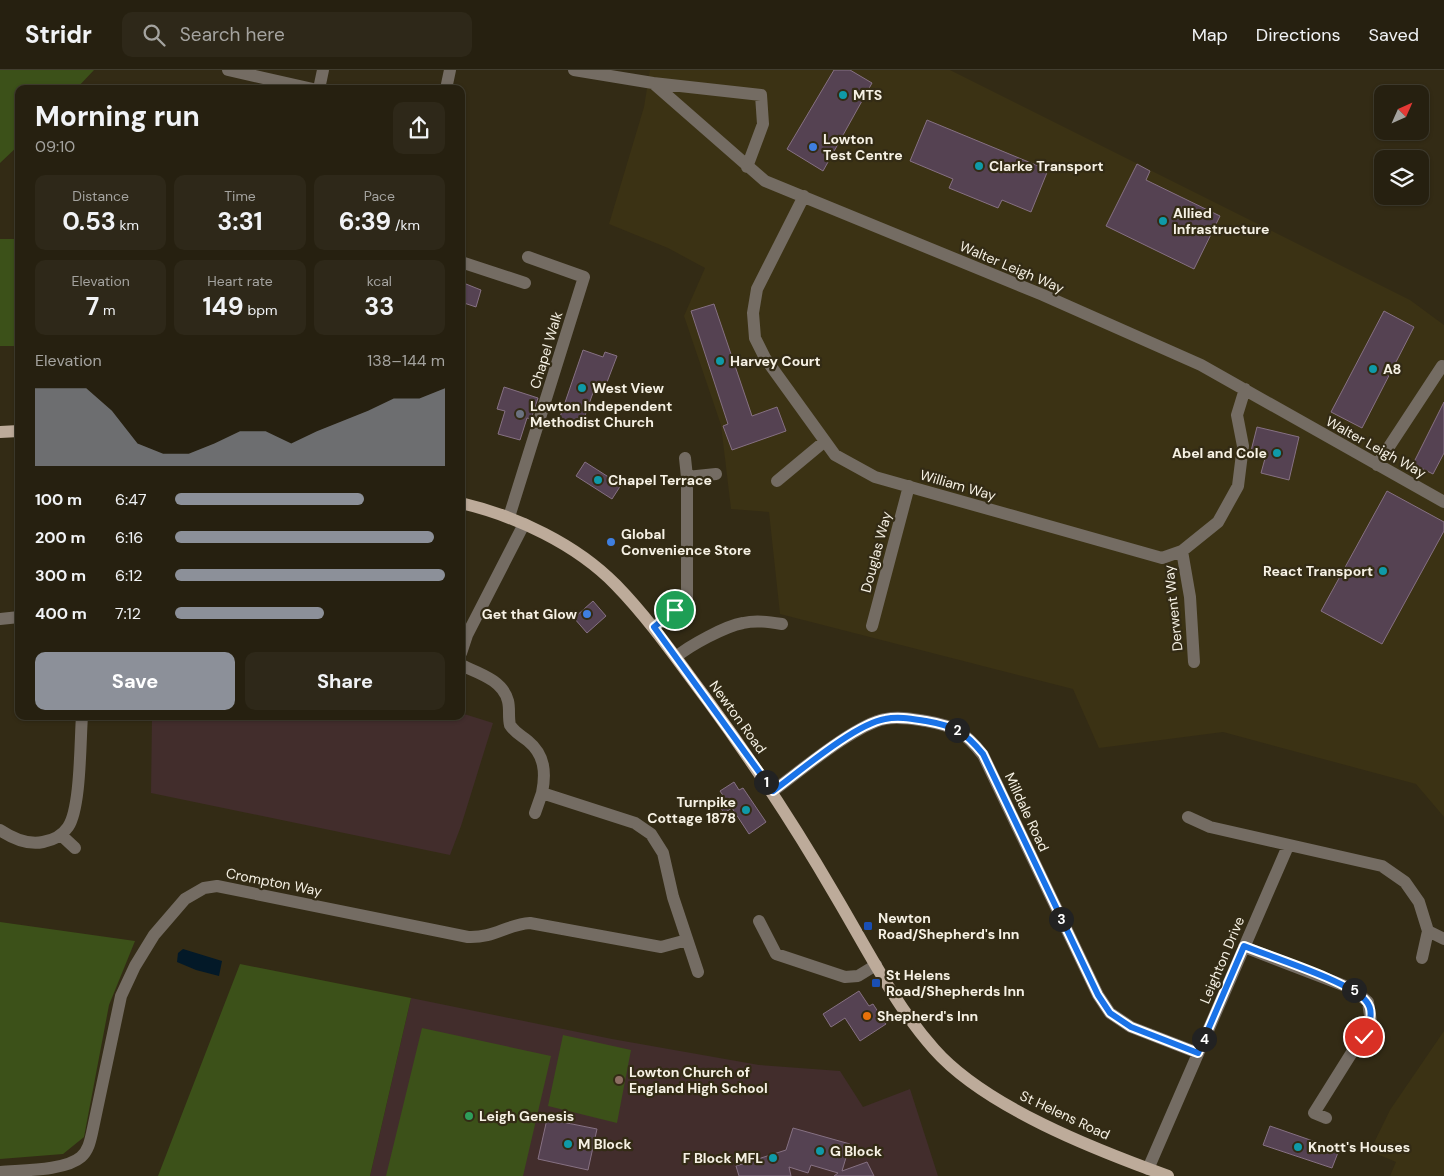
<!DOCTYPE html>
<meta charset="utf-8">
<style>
:root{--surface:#262010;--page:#2e2819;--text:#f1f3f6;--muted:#a4a39f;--line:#423e30;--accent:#8c9099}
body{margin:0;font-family:"DM Sans",sans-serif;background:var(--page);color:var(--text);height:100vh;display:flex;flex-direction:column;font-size:19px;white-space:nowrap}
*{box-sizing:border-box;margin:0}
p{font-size:16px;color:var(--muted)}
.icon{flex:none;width:28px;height:28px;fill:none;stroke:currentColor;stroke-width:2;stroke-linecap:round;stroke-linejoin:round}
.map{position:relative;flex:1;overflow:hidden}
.sheet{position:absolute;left:15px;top:15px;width:450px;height:635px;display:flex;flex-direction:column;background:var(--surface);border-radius:10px;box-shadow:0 1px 4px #0004,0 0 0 1px var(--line)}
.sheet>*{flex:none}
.needle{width:32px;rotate:45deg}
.controls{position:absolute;left:1374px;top:15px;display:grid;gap:10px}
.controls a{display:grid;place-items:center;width:55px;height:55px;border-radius:10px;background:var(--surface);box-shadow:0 1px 4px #0004,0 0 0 1px var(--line);font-size:25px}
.pin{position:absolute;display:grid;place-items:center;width:42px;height:42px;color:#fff;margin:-21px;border:2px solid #fff;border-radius:50%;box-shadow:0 1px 5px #0007}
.km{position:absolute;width:25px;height:25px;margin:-12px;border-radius:50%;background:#222;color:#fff;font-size:14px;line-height:25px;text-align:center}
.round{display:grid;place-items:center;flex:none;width:52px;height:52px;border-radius:10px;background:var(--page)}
.overview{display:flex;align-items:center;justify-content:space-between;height:85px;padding:0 20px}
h1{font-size:28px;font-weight:700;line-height:38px}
.metrics{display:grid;grid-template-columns:repeat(3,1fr);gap:8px;height:85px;padding:5px 20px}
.metrics div{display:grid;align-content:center;border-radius:10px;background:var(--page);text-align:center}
.metrics b{font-size:25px;font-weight:700}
.metrics small{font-size:14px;font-weight:400}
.metrics p{font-size:14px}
.chart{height:140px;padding:10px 20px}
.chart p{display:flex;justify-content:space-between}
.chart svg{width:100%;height:90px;margin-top:5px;fill:var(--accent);opacity:.7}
.cta{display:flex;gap:10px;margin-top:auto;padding:10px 20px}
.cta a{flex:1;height:58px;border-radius:10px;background:var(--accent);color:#fff;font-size:20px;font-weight:700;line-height:58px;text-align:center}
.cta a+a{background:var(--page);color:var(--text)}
ul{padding:0 20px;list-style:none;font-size:16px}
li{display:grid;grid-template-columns:80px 60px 1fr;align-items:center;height:38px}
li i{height:12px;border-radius:6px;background:var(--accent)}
header{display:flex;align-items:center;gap:30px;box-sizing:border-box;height:70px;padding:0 25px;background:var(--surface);border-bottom:1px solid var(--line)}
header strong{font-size:24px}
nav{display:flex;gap:28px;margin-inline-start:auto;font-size:18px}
.search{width:350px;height:45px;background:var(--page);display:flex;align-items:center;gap:12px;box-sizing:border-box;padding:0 18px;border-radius:10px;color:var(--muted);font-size:19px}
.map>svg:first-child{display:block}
</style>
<header>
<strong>Stridr</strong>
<div class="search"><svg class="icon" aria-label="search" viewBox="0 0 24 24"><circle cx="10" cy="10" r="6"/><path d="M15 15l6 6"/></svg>Search here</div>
<nav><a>Map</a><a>Directions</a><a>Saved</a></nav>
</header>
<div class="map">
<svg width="1444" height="1106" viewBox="0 0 1444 1106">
<rect width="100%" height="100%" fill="#332b15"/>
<path fill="#3b3214" d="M650,0H950L1410,230L1444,255V747L1416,714L1223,662L1099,678L1073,619L780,544L769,442L731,439L721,355L684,246L705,198L668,178L609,154L644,37Z
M1444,961V1106H1390L1396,1092L1370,1081L1390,1040Z"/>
<path fill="#422d2c" d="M461,643L493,653L461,756L450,785L151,723L152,646H461Z
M411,928L612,969L759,995L840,1001L863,1037L910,1019L938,1106H370Z"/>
<path fill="#3c5119" d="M0,0H94L76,19H19V75L0,93Z
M0,169H19V276H0Z
M0,852L135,871L109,935L84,1067L63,1084L0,1089Z
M240,894L411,928L370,1106H158Z
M422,958L551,986L523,1106H386Z
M563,965L631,980L617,1053L548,1036Z"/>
<path fill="#031928" d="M183,879L222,891L219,906L196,900L177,892L178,883Z"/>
<path fill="#554252" stroke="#867183" d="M834,0H850L872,13L823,101L787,79Z
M927,50L1048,100L1031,142L1002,130L998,138L949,118L953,109L910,91Z
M1137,94L1150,101L1146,110L1220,146L1194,199L1106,156Z
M461,212L481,220L476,237L461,232Z
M714,234L752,346L777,337L786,361L732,380L723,356L728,354L691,241Z
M1384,241L1414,257L1362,358L1331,342Z
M583,280L603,287L605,282L617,286L604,320L595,317L581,357L559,350Z
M504,317L538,328L531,349L527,348L520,370L498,364L505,341L497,339Z
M1444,332V383L1433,404L1413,394Z
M1257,357L1299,367L1289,410L1261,403L1266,385L1251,381Z
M585,392L621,415L612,429L576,406Z
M1387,421L1444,452V461L1382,574L1321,541Z
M593,531L606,546L587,563L574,548Z
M734,712L739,720L743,718L766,752L749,764L732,738L724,743L717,732L724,727L720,721Z
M859,921L869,936L873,934L886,954L860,971L845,948L831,957L823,944Z
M547,1049L597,1059L588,1100L538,1089Z
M1270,1056L1339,1080L1332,1098L1263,1075Z
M793,1058L850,1074L842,1101L867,1092L874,1106H834L838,1103L811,1095L808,1103L789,1097L791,1106H739L736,1096L786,1080Z"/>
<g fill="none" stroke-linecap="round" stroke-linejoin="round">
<path stroke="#746c63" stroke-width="12" d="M228,0L313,19
M574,0L653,13L765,111L1043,225L1201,295L1444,432
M653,13L761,25L763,54L747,97
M319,19L323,0
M446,19L450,0
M804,126L757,219L753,243L755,268L765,288L835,385L875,407L1162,488L1182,481L1218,452L1238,416L1243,376L1237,345L1245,319
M461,192L525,213
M1377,395L1442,296
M687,407L716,404
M777,411L825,371
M509,447L584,207L528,187
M1182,481L1190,527L1194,592
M0,549L19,547
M872,556L909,416
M654,557L687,531V407L685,388
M461,583L467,565L524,454
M676,587C689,576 725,556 743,553C756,550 769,552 782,554
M461,595C478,603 503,610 508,631C510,639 508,647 510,655C515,663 522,666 528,671C545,685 546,703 542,723L635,753L651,764L663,783L673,827L698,902
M773,721C799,702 856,654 885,649C899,646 913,649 926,651C955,656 965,662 983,685L1098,925L1110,943L1131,957L1198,983
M535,743L542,723
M1188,747L1210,757L1382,796L1405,812L1419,832L1428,861L1422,888
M0,760C12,768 28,775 43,772C54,770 62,766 68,757C81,738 80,671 82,646
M61,765L75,778
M759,851L776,884L845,907L858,906L876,895
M1428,861L1444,869
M1244,877L1353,919L1368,932L1371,952L1314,1043L1326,1048
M1148,1099L1288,776
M0,1102C21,1100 65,1101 81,1087C88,1081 90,1072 92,1063L121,926L135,896L154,865L185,829L204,818L217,816L468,867C495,868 505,855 530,853L661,877L687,870"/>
<path stroke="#bdab9a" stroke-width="12" d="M0,362L19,361
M461,433C516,446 576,474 616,515C651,551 678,591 708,631C755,695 795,756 835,825C866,877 894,934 934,979C985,1037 1096,1080 1168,1106"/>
</g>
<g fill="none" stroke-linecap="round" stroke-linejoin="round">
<defs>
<path id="route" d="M675,540L654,557L773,721C799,702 855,654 885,649C899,646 913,649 926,651C955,656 965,662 983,684L1098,925L1110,943L1131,957L1198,983L1244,876C1271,887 1351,912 1366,931C1375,941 1369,956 1364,967"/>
</defs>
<use href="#route" stroke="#fff" stroke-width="10"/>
<use href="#route" stroke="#1a73e8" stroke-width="6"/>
</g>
<g fill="#0f9aa8" stroke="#332b15" stroke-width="2">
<circle cx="843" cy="25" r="5"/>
<circle cx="979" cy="96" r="5"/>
<circle cx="1163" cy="151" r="5"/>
<circle cx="720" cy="291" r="5"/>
<circle cx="1373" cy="299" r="5"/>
<circle cx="582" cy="318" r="5"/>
<circle cx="1277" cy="383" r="5"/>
<circle cx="598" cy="410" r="5"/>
<circle cx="1383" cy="501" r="5"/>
<circle cx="746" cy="740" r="5"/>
<circle cx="568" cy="1074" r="5"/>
<circle cx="1298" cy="1077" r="5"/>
<circle cx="820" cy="1081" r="5"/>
<circle cx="773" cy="1088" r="5"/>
</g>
<g fill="#3f7fe0" stroke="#332b15" stroke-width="2">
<circle cx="813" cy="77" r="5"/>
<circle cx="611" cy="472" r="5"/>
<circle cx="587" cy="544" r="5"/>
</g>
<circle fill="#6b7280" stroke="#332b15" stroke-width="2" cx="520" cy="344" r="5"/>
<g fill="#1a4fb4" stroke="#332b15" stroke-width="2">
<rect x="863" y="851" width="10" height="10" rx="2.5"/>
<rect x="871" y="908" width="10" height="10" rx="2.5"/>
</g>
<circle fill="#e8710a" stroke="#332b15" stroke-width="2" cx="867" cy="946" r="5"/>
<circle fill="#8d6e63" stroke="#332b15" stroke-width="2" cx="619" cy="1010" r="5"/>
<circle fill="#2e9e5b" stroke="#332b15" stroke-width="2" cx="469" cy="1046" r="5"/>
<g text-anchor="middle" stroke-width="4.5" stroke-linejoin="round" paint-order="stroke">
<g font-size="14" font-weight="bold" fill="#f6f1e4" stroke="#332b15" text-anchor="start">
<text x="853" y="30">MTS</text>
<text x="823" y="74">Lowton<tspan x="823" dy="16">Test Centre</tspan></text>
<text x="989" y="101">Clarke Transport</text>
<text x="1173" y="148">Allied<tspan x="1173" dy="16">Infrastructure</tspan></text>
<text x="730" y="296">Harvey Court</text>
<text x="1383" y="304">A8</text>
<text x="592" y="323">West View</text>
<text x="530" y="341">Lowton Independent<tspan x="530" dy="16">Methodist Church</tspan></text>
<text x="1267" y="388" text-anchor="end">Abel and Cole</text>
<text x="608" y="415">Chapel Terrace</text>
<text x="621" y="469">Global<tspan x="621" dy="16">Convenience Store</tspan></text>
<text x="1373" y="506" text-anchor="end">React Transport</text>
<text x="577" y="549" text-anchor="end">Get that Glow</text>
<text x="736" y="737" text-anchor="end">Turnpike<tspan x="736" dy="16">Cottage 1878</tspan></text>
<text x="878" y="853">Newton<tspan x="878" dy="16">Road/Shepherd's Inn</tspan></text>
<text x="886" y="910">St Helens<tspan x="886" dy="16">Road/Shepherds Inn</tspan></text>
<text x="877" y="951">Shepherd's Inn</text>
<text x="629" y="1007">Lowton Church of<tspan x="629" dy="16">England High School</tspan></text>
<text x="479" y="1051">Leigh Genesis</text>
<text x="578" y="1079">M Block</text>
<text x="1308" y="1082">Knott's Houses</text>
<text x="830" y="1086">G Block</text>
<text x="763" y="1093" text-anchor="end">F Block MFL</text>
</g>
<g font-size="14" fill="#f6f1e4" stroke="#332b15">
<text transform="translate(1012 197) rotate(23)" y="5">Walter Leigh Way</text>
<text transform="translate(546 280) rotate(-73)" y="5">Chapel Walk</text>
<text transform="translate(1376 377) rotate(29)" y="5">Walter Leigh Way</text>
<text transform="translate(958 415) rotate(16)" y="5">William Way</text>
<text transform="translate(876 482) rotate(-75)" y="5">Douglas Way</text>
<text transform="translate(1173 538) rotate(-96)" y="5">Derwent Way</text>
<text transform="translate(738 647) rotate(54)" y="5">Newton Road</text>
<text transform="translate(1027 742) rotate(65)" y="5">Milldale Road</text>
<text transform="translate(274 812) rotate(11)" y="5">Crompton Way</text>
<text transform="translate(1222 890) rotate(-67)" y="5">Leighton Drive</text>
<text transform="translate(1065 1045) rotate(25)" y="5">St Helens Road</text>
</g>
</g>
</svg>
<div class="controls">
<a><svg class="needle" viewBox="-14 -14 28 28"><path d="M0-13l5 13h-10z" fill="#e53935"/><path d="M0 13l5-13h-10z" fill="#a4a39f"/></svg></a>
<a><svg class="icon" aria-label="layers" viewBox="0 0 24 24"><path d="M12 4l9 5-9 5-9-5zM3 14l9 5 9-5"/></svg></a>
</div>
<div class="pin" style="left:675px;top:540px;background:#1e9e55"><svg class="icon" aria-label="arrive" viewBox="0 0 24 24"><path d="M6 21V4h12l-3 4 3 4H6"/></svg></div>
<div class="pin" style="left:1364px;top:967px;background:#d93025"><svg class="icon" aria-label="check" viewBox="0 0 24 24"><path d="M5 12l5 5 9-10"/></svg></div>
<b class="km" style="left:766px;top:712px">1</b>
<b class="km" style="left:957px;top:660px">2</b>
<b class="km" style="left:1061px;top:849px">3</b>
<b class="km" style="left:1204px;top:969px">4</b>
<b class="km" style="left:1354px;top:920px">5</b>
<section class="sheet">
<div class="overview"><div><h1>Morning run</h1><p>09:10</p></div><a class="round"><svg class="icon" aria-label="share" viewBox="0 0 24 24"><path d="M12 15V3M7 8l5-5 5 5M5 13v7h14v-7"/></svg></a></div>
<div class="metrics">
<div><p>Distance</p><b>0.53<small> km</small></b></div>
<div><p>Time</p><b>3:31</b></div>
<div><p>Pace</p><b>6:39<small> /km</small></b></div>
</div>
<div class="metrics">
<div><p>Elevation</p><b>7<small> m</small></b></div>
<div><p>Heart rate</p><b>149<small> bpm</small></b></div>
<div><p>kcal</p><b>33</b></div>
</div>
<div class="chart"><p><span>Elevation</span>138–144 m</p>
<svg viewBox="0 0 160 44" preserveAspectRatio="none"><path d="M0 44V6L10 6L20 6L30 17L40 33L50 38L60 38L70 33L80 27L90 27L100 33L110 27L120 22L130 17L140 11L150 11L160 6V44z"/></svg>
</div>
<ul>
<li><b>100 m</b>6:47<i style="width:70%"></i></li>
<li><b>200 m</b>6:16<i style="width:96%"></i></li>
<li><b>300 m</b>6:12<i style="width:100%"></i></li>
<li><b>400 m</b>7:12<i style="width:55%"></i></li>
</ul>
<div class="cta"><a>Save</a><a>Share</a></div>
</section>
</div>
